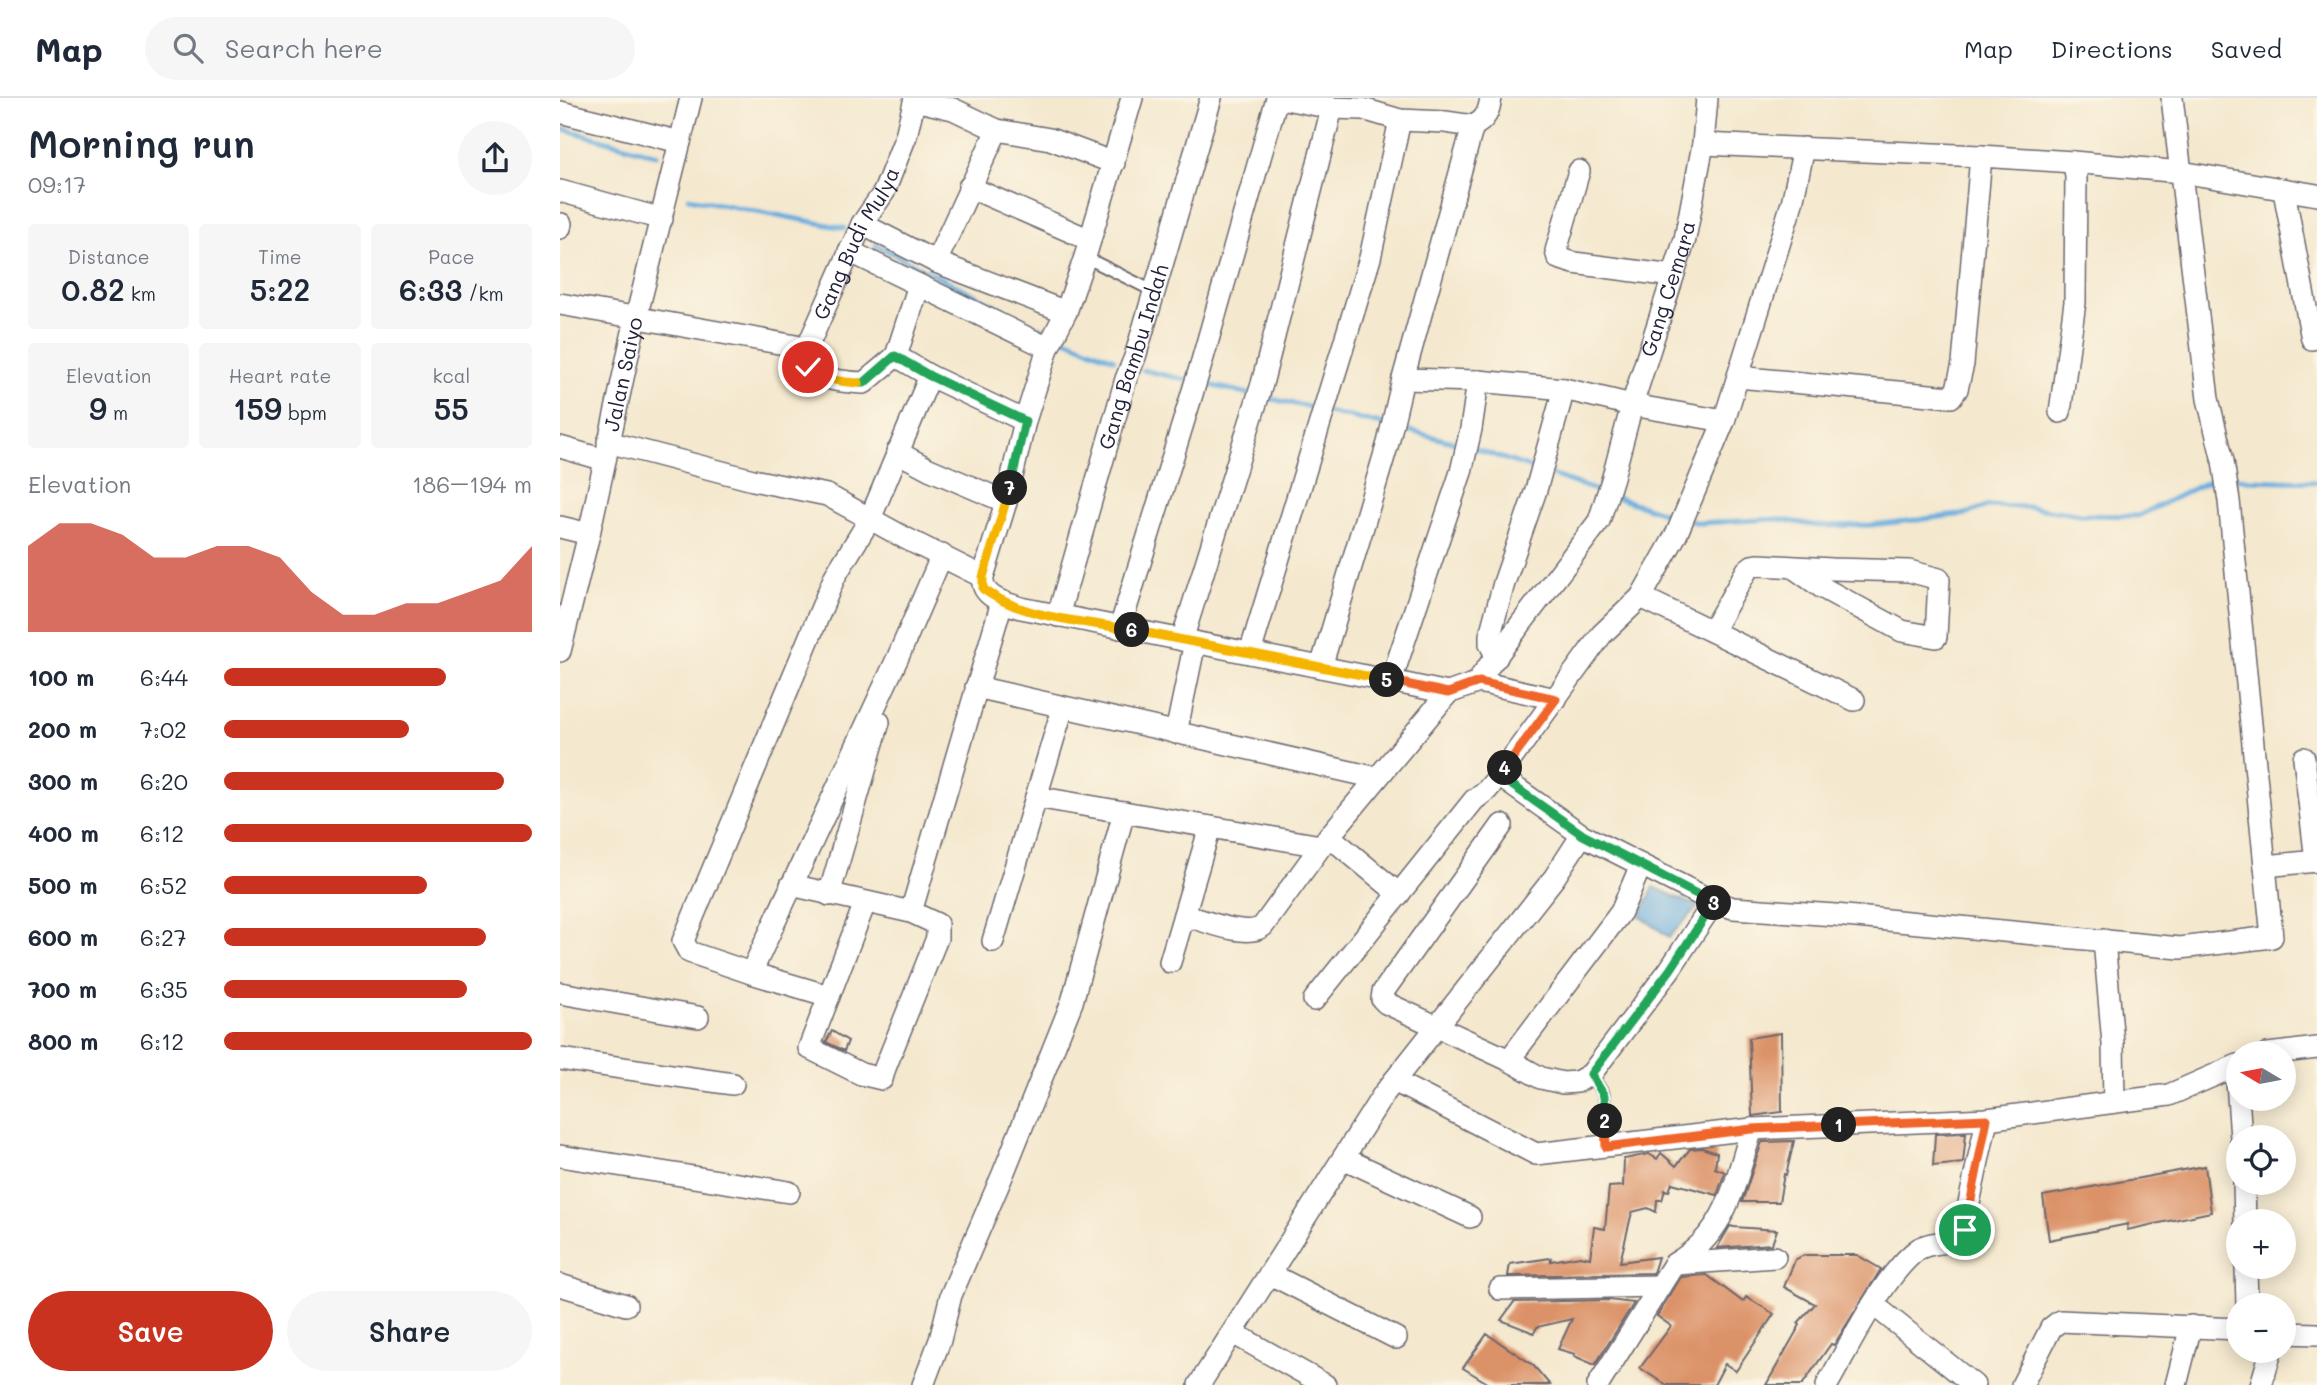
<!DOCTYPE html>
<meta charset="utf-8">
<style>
:root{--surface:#fff;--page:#f6f6f7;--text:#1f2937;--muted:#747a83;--line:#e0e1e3;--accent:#c8321e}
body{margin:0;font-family:Mali,sans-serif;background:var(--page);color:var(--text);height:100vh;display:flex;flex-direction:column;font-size:26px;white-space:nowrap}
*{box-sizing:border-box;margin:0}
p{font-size:23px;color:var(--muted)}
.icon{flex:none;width:38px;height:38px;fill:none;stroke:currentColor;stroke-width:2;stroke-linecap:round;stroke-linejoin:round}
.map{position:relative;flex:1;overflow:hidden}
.drawer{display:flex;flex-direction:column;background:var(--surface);width:560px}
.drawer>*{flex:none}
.needle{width:46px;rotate:280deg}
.tools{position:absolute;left:1666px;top:943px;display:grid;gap:14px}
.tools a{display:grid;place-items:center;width:70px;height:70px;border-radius:50%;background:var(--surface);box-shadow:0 4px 18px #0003;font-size:35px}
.pin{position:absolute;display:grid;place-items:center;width:60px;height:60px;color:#fff;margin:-30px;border:4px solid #fff;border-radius:50%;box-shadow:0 2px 7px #0007}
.km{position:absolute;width:35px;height:35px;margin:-18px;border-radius:50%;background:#222;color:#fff;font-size:19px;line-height:35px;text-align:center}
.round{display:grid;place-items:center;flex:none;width:74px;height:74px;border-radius:37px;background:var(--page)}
.overview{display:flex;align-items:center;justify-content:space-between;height:119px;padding:0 28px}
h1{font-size:38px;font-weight:600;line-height:52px}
.figures{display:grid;grid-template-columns:repeat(3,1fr);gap:10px;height:119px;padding:7px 28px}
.figures div{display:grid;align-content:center;border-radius:7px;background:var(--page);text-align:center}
.figures b{font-size:30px;font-weight:600}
.figures small{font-size:19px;font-weight:400}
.figures p{font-size:19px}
.chart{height:196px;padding:14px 28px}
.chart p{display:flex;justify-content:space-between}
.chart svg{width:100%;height:126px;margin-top:7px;fill:var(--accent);opacity:.7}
.action{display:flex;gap:14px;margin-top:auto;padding:14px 28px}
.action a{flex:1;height:80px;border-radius:42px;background:var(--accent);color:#fff;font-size:28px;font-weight:600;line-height:80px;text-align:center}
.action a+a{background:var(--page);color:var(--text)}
ul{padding:0 28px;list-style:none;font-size:23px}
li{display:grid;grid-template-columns:112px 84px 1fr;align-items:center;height:52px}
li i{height:18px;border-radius:9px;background:var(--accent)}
header{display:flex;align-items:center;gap:42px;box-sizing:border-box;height:98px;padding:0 35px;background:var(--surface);border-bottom:2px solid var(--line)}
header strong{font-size:33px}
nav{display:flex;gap:38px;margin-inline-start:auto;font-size:24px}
.search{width:490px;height:63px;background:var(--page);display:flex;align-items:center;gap:18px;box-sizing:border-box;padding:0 24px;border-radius:38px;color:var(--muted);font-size:26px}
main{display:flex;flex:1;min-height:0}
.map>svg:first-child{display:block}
</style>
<header>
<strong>Map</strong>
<div class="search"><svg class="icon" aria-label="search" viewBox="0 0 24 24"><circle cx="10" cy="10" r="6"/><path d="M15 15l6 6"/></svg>Search here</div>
<nav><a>Map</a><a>Directions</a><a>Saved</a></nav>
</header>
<main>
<section class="drawer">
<div class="overview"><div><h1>Morning run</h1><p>09:17</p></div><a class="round"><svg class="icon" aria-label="share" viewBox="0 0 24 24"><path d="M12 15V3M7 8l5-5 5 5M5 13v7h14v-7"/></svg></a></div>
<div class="figures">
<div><p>Distance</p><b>0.82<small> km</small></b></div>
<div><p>Time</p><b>5:22</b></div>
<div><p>Pace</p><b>6:33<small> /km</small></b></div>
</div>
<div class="figures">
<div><p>Elevation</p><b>9<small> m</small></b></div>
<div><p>Heart rate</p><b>159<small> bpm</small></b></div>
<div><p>kcal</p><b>55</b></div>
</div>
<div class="chart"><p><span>Elevation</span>186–194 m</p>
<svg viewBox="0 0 160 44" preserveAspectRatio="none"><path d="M0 44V14L10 6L20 6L30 10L40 18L50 18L60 14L70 14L80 18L90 30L100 38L110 38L120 34L130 34L140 30L150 26L160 14V44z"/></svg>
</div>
<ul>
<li><b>100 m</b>6:44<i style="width:72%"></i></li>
<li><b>200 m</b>7:02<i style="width:60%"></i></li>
<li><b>300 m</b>6:20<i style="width:91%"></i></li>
<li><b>400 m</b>6:12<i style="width:100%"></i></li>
<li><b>500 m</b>6:52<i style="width:66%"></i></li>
<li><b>600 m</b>6:27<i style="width:85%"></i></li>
<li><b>700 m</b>6:35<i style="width:79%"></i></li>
<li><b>800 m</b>6:12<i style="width:100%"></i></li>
</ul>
<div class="action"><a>Save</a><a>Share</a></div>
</section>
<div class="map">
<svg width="1757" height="1287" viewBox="0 0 1757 1287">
<rect width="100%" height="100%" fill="#fcf5e5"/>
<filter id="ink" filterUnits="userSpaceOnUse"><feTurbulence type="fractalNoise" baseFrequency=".0143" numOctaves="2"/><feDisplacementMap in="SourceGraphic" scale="14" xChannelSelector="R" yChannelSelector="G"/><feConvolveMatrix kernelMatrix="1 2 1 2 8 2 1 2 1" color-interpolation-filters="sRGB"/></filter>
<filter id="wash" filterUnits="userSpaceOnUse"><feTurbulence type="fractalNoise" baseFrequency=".00686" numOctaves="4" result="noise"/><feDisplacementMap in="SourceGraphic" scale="28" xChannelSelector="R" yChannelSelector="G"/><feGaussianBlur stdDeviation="1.57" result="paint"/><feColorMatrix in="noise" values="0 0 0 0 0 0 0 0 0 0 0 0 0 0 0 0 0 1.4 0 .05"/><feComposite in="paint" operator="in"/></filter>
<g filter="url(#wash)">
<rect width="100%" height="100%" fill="#f4e8ce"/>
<path fill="#69adde" stroke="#46688c" stroke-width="2" d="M1094,789L1138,809L1109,839L1080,818Z"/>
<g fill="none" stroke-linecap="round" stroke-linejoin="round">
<path stroke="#69adde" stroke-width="5" d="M0,30L97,57
M129,100L284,130
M316,147L489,235
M498,238L554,261
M583,272L631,283
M641,285L693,297
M702,299L758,311
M767,314L826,327
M835,329L904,347
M913,350L977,372
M986,375L1043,395
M1672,379L1688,382L1757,384
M1052,398L1119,420
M1129,422L1139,425L1218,421L1259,428L1312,427L1406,416L1427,408L1470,409L1521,417L1578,418L1659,378"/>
</g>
<g id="blocks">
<path fill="#db9268" d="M272,933L288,943L284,953L266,944Z
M1221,935L1222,1014L1192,1018L1189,940Z
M1406,1035L1403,1065L1373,1068L1375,1036Z
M1234,1043L1226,1077L1224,1076L1219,1104H1182L1202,1044Z
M1142,1050L1157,1055L1155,1070L1165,1074L1157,1097L1112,1085L1109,1093L1105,1092L1102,1102H1097L1096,1114L1088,1110L1072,1114L1060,1164L1098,1159L1093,1175L948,1178L950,1166L991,1160V1163L1020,1158L1030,1160L1034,1129L1045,1131L1049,1089L1063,1088L1064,1061L1089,1056L1097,1061L1101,1055L1116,1068L1130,1051Z
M1645,1068L1651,1114L1567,1132L1568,1126L1489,1142L1483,1098Z
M1170,1128L1174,1129L1217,1132L1212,1146L1157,1150Z
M1244,1157H1297L1321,1171L1274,1247L1271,1246L1242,1287H1206L1240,1227L1238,1225L1255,1206L1224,1189L1235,1162Z
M1147,1177L1183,1204L1186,1199L1214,1216L1176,1273L1165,1266L1154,1287H1106L1080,1270L1111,1228L1097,1218L1121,1179Z
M1049,1202L1074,1205L1035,1267L1014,1258L1015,1256L998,1251L1012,1221L977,1229L974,1235L941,1222L954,1204Z
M927,1236L973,1267L990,1287H931L903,1270Z"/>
</g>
</g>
<g filter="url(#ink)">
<use href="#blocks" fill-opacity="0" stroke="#6c676e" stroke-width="2"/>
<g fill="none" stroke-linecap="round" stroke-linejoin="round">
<defs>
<path id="service" d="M525,159L593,193
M1031,976L1044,997L1046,1049"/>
<g id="minor">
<path d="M572,0L525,159L506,214L488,250L465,323L446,404L423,479C420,499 445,505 461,510L831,583L901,374L911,331L918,283"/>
<path d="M720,0L772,10L803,11L840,22L885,24L913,28L843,281L828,345L761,569"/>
<path d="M355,2L393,11L437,32L490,41L554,65"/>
<path d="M0,14L120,44"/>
<path d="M913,28C926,22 929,13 931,0"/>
<path d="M1143,46L1421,58"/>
<path d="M1019,73L996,153L998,160L1014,165L1113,178"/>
<path d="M409,89L530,142"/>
<path d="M0,93L102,121"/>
<path d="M1724,93L1752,241"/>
<path d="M302,126L376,164L506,214"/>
<path d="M0,130L1,126"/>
<path d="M289,153L488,250"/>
<path d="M376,164L437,32"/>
<path d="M359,187L336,258L370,278L465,323"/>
<path d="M0,206L247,250"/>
<path id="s1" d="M336,258L304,285C284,284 258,283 246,264L247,250L302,126L324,94L346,38L355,0"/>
<path d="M1178,279L1391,299L1397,291L1403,266L1421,58L1513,64"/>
<path d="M843,281L918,283L1004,291L1072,307L1164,323"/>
<path d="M1500,314L1515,204L1516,77L1513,64L1621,74L1757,97"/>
<path d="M48,344L193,382L267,397L345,440L423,479"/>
<path d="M0,349L45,362"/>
<path d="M337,354L369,371L446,404"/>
<path d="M0,429L29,436"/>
<path d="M1081,499L1294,602"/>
<path id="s2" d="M498,518L566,281L575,259L651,0"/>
<path d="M560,530L640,270L717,0"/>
<path d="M1152,533L1187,472L1192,468L1199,467L1272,471L1349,473L1379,481L1376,539L1342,533L1261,489L1234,470"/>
<path d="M622,542L702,286L772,10"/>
<path id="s3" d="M0,553L29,436L76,220L131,0"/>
<path d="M690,555L810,160L840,22"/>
<path d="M937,559L930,546V537L944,485L976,392L1004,291"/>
<path d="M831,583L888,595"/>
<path id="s4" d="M920,584L922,577L1039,423L1053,379L1072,307L1125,141L1143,46L1147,0"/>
<path d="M416,589L817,680"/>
<path d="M616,635L635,544"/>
<path d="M1744,660L1756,763"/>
<path d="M939,678L1022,737L1154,804L1173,810L1275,817L1620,850L1712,839L1669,403L1663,363L1648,301L1612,0"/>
<path d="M476,699L761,748"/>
<path d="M942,727L823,894L822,901L826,905L949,962L981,980L1003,985L1017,984L1031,976L1110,871L1154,804"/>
<path d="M769,738L839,796"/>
<path d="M1705,768L1757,763"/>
<path d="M231,787L351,814L377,826V840L325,970L322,981L301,976L249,950L305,805"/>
<path d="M269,797L319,624"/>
<path d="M351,814L442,504"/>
<path d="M624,817C643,822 687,841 703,828L761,748L888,595L919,584L996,601"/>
<path d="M1544,842L1553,946L1554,1004"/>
<path d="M433,843L503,609"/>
<path d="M610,864L650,729"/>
<path d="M191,875L338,559L382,457"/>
<path d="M0,895L138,919"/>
<path d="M269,898L191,875L129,854L123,843L275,478L310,421L370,278"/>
<path d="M754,902L914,702L927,692L939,678L1042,536L1081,499L1117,435L1164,323L1232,105L1244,50"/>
<path d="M1708,956L1757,950"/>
<path d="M0,961L173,986"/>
<path d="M949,962L1061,814L1081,767"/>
<path d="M1676,969L1681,1040"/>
<path d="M834,983L976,1056L1192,1031L1427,1021L1609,997L1678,967"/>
<path d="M0,1058L229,1094"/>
<path d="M783,1060L910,1119"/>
<path d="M1684,1085L1685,1124"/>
<path d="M1116,1166L1215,1159"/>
<path d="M1686,1169L1687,1208"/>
<path d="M710,1176L836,1240"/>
<path d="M0,1187L66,1207"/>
<path d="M940,1191L1100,1188"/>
<path d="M1314,1207L1414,1287"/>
<path d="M673,1235L765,1287"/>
<path d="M1724,1235L1757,1236"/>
<path d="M363,1287L380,1242L391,1197L443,1076L512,904L564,714"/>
<path d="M639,1287L823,997L994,780L1022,737"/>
<path d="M1038,1287L1114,1166C1168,1135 1174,1086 1192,1031"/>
<path d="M1267,1287C1289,1249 1323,1178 1357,1152C1370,1142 1389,1148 1402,1138L1427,1021"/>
<path d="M1462,1287L1491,1230L1500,1223L1678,1231"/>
<path d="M1616,1287L1631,1228"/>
<path d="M1701,1287L1711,1253"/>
</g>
</defs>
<use href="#service" stroke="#6c676e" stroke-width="14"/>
<use href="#minor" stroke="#6c676e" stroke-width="24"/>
<use href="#service" stroke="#fff" stroke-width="10"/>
<use href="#minor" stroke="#fff" stroke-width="21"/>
</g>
</g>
<g fill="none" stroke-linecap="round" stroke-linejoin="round" filter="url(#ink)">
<defs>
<path id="split-1" d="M1279,1027L1427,1021L1405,1132"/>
<path id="split-2" d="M1045,1023L1046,1049L1192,1031L1279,1027"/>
<path id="split-3" d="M1045,1023L1044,998L1031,976L1110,872L1154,805"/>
<path id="split-4" d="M945,670L939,678L1023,737L1154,805"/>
<path id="split-5" d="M827,582L888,595L919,584L996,601L945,670"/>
<path id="split-6" d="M572,532L827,582"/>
<path id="split-7" d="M450,390L423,479V491C464,521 523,523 572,532"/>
<path id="split-8" d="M299,285H304L335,258L370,278L465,323L450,390"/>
<path id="split-9" d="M248,269C261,282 282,284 299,285"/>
</defs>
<use href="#split-1" stroke="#fff" stroke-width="14"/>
<use href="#split-2" stroke="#fff" stroke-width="14"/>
<use href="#split-3" stroke="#fff" stroke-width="14"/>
<use href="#split-4" stroke="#fff" stroke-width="14"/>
<use href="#split-5" stroke="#fff" stroke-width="14"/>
<use href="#split-6" stroke="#fff" stroke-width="14"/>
<use href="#split-7" stroke="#fff" stroke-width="14"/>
<use href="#split-8" stroke="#fff" stroke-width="14"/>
<use href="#split-9" stroke="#fff" stroke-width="14"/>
<use href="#split-1" stroke="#f0652b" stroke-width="9"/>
<use href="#split-2" stroke="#f0652b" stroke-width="9"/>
<use href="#split-3" stroke="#22a559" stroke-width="9"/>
<use href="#split-4" stroke="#22a559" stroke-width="9"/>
<use href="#split-5" stroke="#f0652b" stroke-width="9"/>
<use href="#split-6" stroke="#f5b400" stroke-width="9"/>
<use href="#split-7" stroke="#f5b400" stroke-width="9"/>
<use href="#split-8" stroke="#22a559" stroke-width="9"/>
<use href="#split-9" stroke="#f5b400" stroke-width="9"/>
</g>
<g text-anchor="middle" stroke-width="7" stroke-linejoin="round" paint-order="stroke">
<g font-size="21" fill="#22223b" stroke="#fcf5e5">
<text dy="7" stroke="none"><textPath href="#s1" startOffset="236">Gang Budi Mulya</textPath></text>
<text dy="7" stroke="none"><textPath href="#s4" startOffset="443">Gang Cemara</textPath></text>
<text dy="7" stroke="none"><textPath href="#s2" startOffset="270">Gang Bambu Indah</textPath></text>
<text dy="7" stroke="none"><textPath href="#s3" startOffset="284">Jalan Saiyo</textPath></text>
</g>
</g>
</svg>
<div class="tools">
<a><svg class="needle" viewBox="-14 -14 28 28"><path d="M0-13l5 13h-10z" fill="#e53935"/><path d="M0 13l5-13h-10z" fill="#747a83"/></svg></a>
<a><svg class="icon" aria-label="locate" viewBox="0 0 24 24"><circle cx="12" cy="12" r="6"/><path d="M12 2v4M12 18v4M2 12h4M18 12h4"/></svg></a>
<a>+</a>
<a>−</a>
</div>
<div class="pin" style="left:1405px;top:1132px;background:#1e9e55"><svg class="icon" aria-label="arrive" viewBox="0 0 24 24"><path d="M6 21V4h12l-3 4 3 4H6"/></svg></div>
<div class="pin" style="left:248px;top:269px;background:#d93025"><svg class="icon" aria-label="check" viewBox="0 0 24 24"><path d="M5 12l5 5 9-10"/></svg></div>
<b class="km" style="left:1279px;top:1027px">1</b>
<b class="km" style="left:1045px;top:1023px">2</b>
<b class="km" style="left:1154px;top:805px">3</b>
<b class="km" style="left:945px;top:670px">4</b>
<b class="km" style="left:827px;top:582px">5</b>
<b class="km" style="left:572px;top:532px">6</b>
<b class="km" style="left:450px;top:390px">7</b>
</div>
</main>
